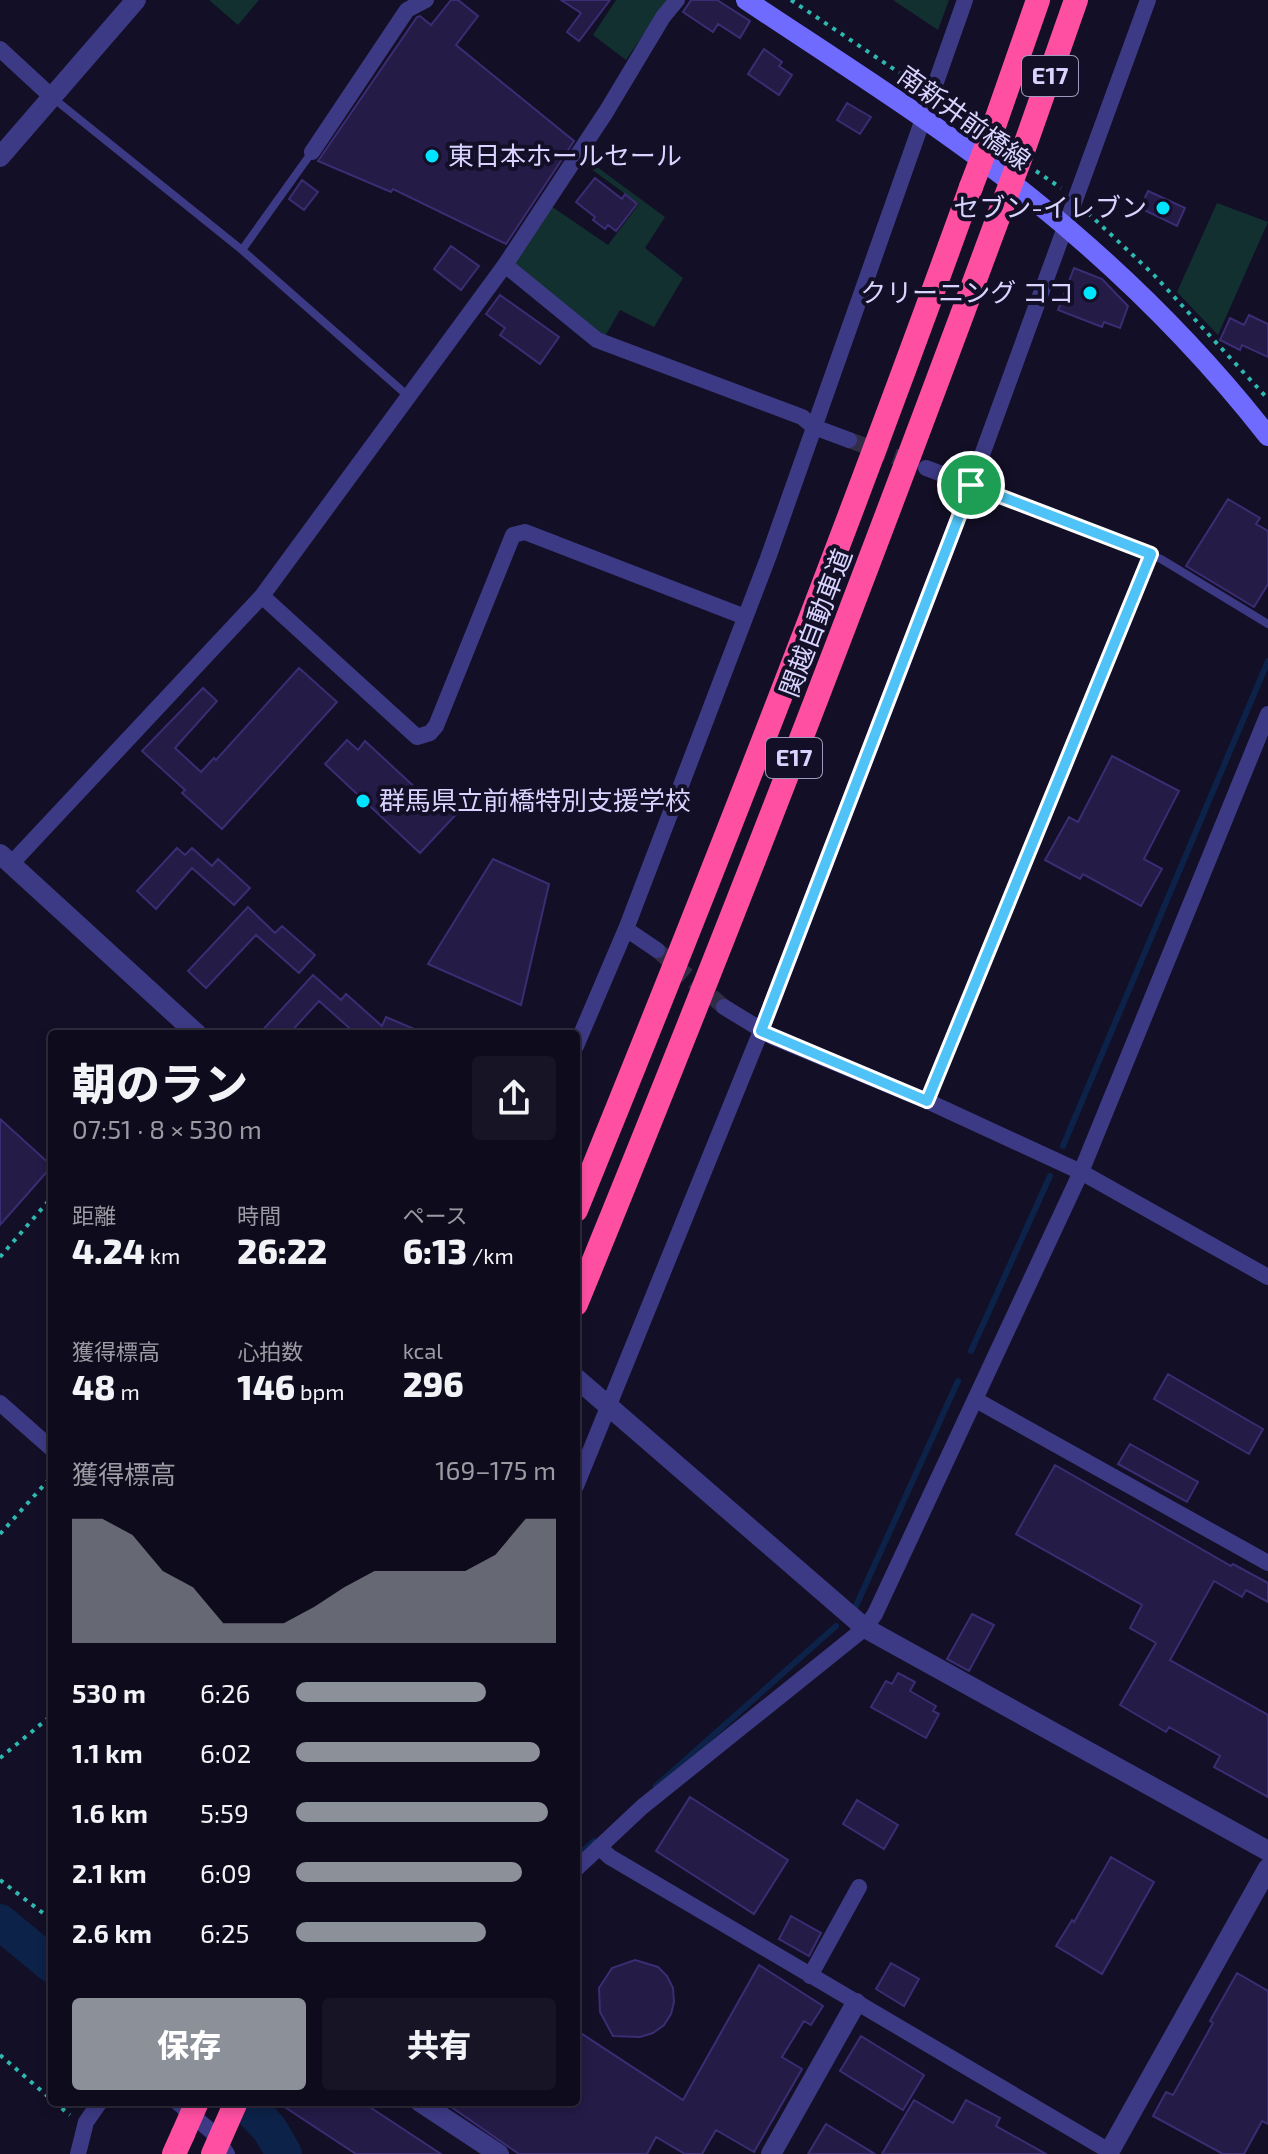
<!DOCTYPE html>
<html lang="ja">
<meta charset="utf-8">
<style>
:root{--surface:#0e0b1c;--page:#171425;--text:#f1f3f6;--muted:#9b9ba3;--line:#2e2b3b;--accent:#8c9099}
body{margin:0;font-family:"Exo 2","Noto Sans JP",sans-serif;background:var(--page);color:var(--text);height:100vh;display:flex;flex-direction:column;font-size:30px;white-space:nowrap}
*{box-sizing:border-box;margin:0}
p{font-size:26px;color:var(--muted)}
.icon{flex:none;width:44px;height:44px;fill:none;stroke:currentColor;stroke-width:2;stroke-linecap:round;stroke-linejoin:round}
.map{position:relative;flex:1;overflow:hidden}
.details{position:absolute;left:48px;top:1030px;width:532px;height:1076px;display:flex;flex-direction:column;background:var(--surface);border-radius:8px;box-shadow:0 4px 12px #0003,0 0 0 2px var(--line)}
.details>*{flex:none}
.pin{position:absolute;display:grid;place-items:center;width:68px;height:68px;color:#fff;margin:-34px;border:4px solid #fff;border-radius:50%;box-shadow:0 2px 8px #0007}
.round{display:grid;place-items:center;flex:none;width:84px;height:84px;border-radius:8px;background:var(--page)}
.overview{display:flex;align-items:center;justify-content:space-between;height:136px;padding:0 24px}
h1{font-size:44px;font-weight:800;line-height:60px}
.metrics{display:grid;grid-template-columns:repeat(3,1fr);gap:12px;height:136px;padding:8px 24px}
.metrics div{display:grid;align-content:center}
.metrics b{font-size:34px;font-weight:800}
.metrics small{font-size:22px;font-weight:400}
.metrics p{font-size:22px}
.chart{height:224px;padding:16px 24px}
.chart p{display:flex;justify-content:space-between}
.chart svg{width:100%;height:144px;margin-top:8px;fill:var(--accent);opacity:.7}
.action{display:flex;gap:16px;margin-top:auto;padding:16px 24px}
.action a{flex:1;height:92px;border-radius:8px;background:var(--accent);color:#fff;font-size:32px;font-weight:800;line-height:92px;text-align:center}
.action a+a{background:var(--page);color:var(--text)}
ul{padding:0 24px;list-style:none;font-size:26px}
li{display:grid;grid-template-columns:128px 96px 1fr;align-items:center;height:60px}
li i{height:20px;border-radius:10px;background:var(--accent)}
.map>svg:first-child{display:block}
</style>
<div class="map">
<svg width="1268" height="2154" viewBox="0 0 1268 2154">
<rect width="100%" height="100%" fill="#130f26"/>
<path fill="#12302f" d="M209,0H259L238,25Z
M616,0H667L626,60L593,35Z
M893,0H949L938,30Z
M589,161L665,217L645,248L683,278L654,327L620,310L604,338L512,266L551,206L608,245L639,204L587,166Z
M1217,203L1268,222L1218,335L1177,292Z"/>
<g fill="none" stroke-linecap="round" stroke-linejoin="round">
<path stroke="#0c2248" stroke-width="6" d="M1063,1146L1268,661
M971,1351L1050,1176
M855,1608L958,1381
M656,1786L836,1626
M576,1857L594,1841"/>
<path stroke="#0c2248" stroke-width="36" d="M0,1922L52,1965
M244,2102L269,2128L284,2154"/>
</g>
<path fill="#241b47" stroke="#3b2d73" stroke-width="2" d="M451,0H458L478,16L456,45L574,141L506,244L393,189L391,192L318,161L417,17L420,16L431,25Z
M561,0H610L579,41L567,32L581,13Z
M691,0H717L750,21L740,38L718,24L713,32L683,12Z
M764,49L782,62L779,66L792,75L779,95L748,74Z
M847,103L871,117L860,134L837,120Z
M595,178L622,199L625,194L637,204L616,231L608,225L605,229L593,220L595,217L576,202Z
M302,180L318,192L304,210L289,199Z
M1148,191L1185,208L1177,226L1140,208Z
M451,246L479,266L461,290L434,269Z
M1074,268L1102,279L1128,306L1120,328L1104,322L1102,327L1058,310Z
M500,295L559,337L540,364L500,335L505,328L486,314Z
M1249,315L1268,324V357L1242,345L1240,350L1220,340L1230,318L1244,325Z
M1228,499L1260,518L1256,524L1268,531V584L1254,607L1186,566Z
M299,668L337,702L222,829L182,793L185,790L142,751L203,688L217,701L175,748L201,772L214,758L216,760Z
M347,740L358,750L365,741L434,805L446,792L462,808L420,853L325,764Z
M1112,756L1179,791L1144,859L1162,869L1141,906L1083,874L1080,879L1045,860L1069,817L1078,822Z
M177,848L185,855L192,848L212,866L218,859L250,888L234,905L192,868L156,909L137,891Z
M493,859L549,884L521,1005L428,964Z
M248,907L275,933L282,926L315,955L299,973L256,935L206,988L188,971Z
M313,975L341,1000L346,994L382,1026L386,1017L426,1034H356L319,1001L289,1034H259Z
M0,1119L52,1166L0,1225Z
M1168,1374L1263,1429L1249,1454L1154,1399Z
M1130,1444L1198,1482L1187,1502L1118,1464Z
M1055,1465L1231,1566L1233,1564L1268,1583V1602L1246,1590L1242,1597L1214,1581L1170,1660L1268,1715V1797L1214,1767L1220,1756L1169,1727L1166,1732L1120,1705L1156,1643L1130,1628L1142,1605L1016,1534Z
M972,1614L994,1625L969,1671L947,1659Z
M898,1673L915,1682L910,1691L936,1706L933,1711L939,1714L926,1738L871,1707L886,1681L892,1684Z
M690,1797L788,1860L754,1914L656,1851Z
M857,1800L898,1825L884,1849L843,1824Z
M1111,1857L1154,1882L1102,1974L1056,1946L1072,1920L1074,1922Z
M791,1916L821,1933L809,1956L779,1939Z
M635,1960L658,1967L667,1976L673,1988L674,2002L671,2014L664,2025L653,2033L640,2037L613,2036L600,2012L599,1988L612,1968Z
M891,1963L919,1979L904,2006L876,1989Z
M759,1965L823,2006L811,2025L804,2021L782,2057L802,2069L754,2152L716,2130L702,2154H685L656,2137L647,2154H519L444,2102H576V2043L582,2034L683,2100Z
M1237,1973L1268,1991V2124L1262,2121L1244,2154H1223L1153,2116L1166,2092L1173,2095L1213,2023L1210,2021Z
M861,2036L924,2075L903,2110L840,2071Z
M914,2100L953,2123L966,2100L1000,2118L996,2126L1046,2154H882Z
M277,2102H362L441,2154H356Z
M826,2124L875,2154H808Z"/>
<g fill="none" stroke-linecap="round" stroke-linejoin="round">
<path stroke="#312d47" stroke-width="16" stroke-dasharray="16 8" stroke-linecap="butt" d="M849,440L913,463
M657,950L724,1007"/>
<path stroke="#2fb8b0" stroke-width="4" stroke-dasharray="4 6" stroke-linecap="butt" d="M791,0L919,86
M946,104L975,123
M1036,171L1061,188
M1088,213L1154,275L1268,399
M0,1257L52,1197
M0,1534L52,1476
M0,1758L52,1715
M0,1880L52,1920
M0,2055L52,2100
M54,2102L70,2115"/>
<path stroke="#3d3a85" stroke-width="8" d="M53,98L242,250L408,396
M242,250L312,152
M971,485L1161,559L1268,624
M927,1101L1151,554"/>
<path stroke="#3d3a85" stroke-width="16" d="M0,49L52,97
M312,152L407,10L426,0
M505,265L606,112L663,17L677,0
M926,468L971,485
M262,596L417,737L430,733L436,726L513,535L525,532L745,617
M11,864L262,596L505,265L597,340L802,417L814,427L849,440
M626,929L657,950
M724,1007L773,1037L927,1101L1081,1172L1268,1277
M576,1046L626,929L768,558L965,0
M976,1400L1268,1563
M0,1403L52,1449
M576,1486L761,1031L971,485L1148,0
M599,1847L610,1857L1109,2151
M576,1869L642,1807L865,1628L875,1614L1081,1172L1268,714
M810,1976L859,1887
M177,2102L212,2132L227,2154
M78,2154L86,2122L100,2102"/>
<path stroke="#3d3a85" stroke-width="20" d="M0,157L136,0
M0,854L197,1034
M576,1378L865,1628L1268,1851
M420,2102L499,2154
M771,2154L856,2003
M1108,2154L1268,1868"/>
<path stroke="#6f6bff" stroke-width="20" d="M746,0C842,64 941,126 1031,198C1118,268 1199,348 1268,436"/>
<path stroke="#ff4fa3" stroke-width="24" d="M993,129L1038,0
M1023,151L1076,0
M576,1210C714,872 847,531 971,187
M576,1304C725,941 866,575 1002,207
M174,2154L183,2134"/>
<path stroke="#ff4fa3" stroke-width="24" d="M971,187L993,129
M1002,207L1023,151
M183,2134L197,2102
M213,2154L236,2102"/>
</g>
<g fill="none" stroke-linecap="round" stroke-linejoin="round">
<defs>
<path id="route" d="M971,485L1151,554L927,1101L761,1031Z"/>
</defs>
<use href="#route" stroke="#fff" stroke-width="16"/>
<use href="#route" stroke="#4fc3f7" stroke-width="10"/>
</g>
<g fill="#00e5ff" stroke="#130f26" stroke-width="3">
<circle cx="432" cy="156" r="8"/>
<circle cx="1163" cy="208" r="8"/>
<circle cx="1090" cy="293" r="8"/>
<circle cx="363" cy="801" r="8"/>
</g>
<g text-anchor="middle" stroke-width="8" stroke-linejoin="round" paint-order="stroke">
<g fill="#130f26" stroke="#9e99be" stroke-width="2">
<rect x="1022" y="56" width="56" height="40" rx="6"/>
<rect x="766" y="738" width="56" height="40" rx="6"/>
</g>
<g font-size="24" font-weight="bold" fill="#d9d4ff">
<text x="1050" y="84">E17</text>
<text x="794" y="766">E17</text>
</g>
<g font-size="26" fill="#d9d4ff" stroke="#130f26">
<text transform="translate(964 118) rotate(36)" y="9">南新井前橋線</text>
<text transform="translate(816 623) rotate(-69)" y="9">関越自動車道</text>
</g>
<g font-size="26" fill="#d9d4ff" stroke="#130f26" text-anchor="start">
<text x="448" y="165">東日本ホールセール</text>
<text x="1147" y="217" text-anchor="end">セブン-イレブン</text>
<text x="1074" y="302" text-anchor="end">クリーニング ココ</text>
<text x="379" y="810">群馬県立前橋特別支援学校</text>
</g>
</g>
</svg>
<div class="pin" style="left:971px;top:485px;background:#1e9e55"><svg class="icon" aria-label="arrive" viewBox="0 0 24 24"><path d="M6 21V4h12l-3 4 3 4H6"/></svg></div>
<section class="details">
<div class="overview"><div><h1>朝のラン</h1><p>07:51 · 8 × 530 m</p></div><a class="round"><svg class="icon" aria-label="share" viewBox="0 0 24 24"><path d="M12 15V3M7 8l5-5 5 5M5 13v7h14v-7"/></svg></a></div>
<div class="metrics">
<div><p>距離</p><b>4.24<small> km</small></b></div>
<div><p>時間</p><b>26:22</b></div>
<div><p>ペース</p><b>6:13<small> /km</small></b></div>
</div>
<div class="metrics">
<div><p>獲得標高</p><b>48<small> m</small></b></div>
<div><p>心拍数</p><b>146<small> bpm</small></b></div>
<div><p>kcal</p><b>296</b></div>
</div>
<div class="chart"><p><span>獲得標高</span>169–175 m</p>
<svg viewBox="0 0 160 44" preserveAspectRatio="none"><path d="M0 44V6L10 6L20 11L30 22L40 27L50 38L60 38L70 38L80 33L90 27L100 22L110 22L120 22L130 22L140 17L150 6L160 6V44z"/></svg>
</div>
<ul>
<li><b>530 m</b>6:26<i style="width:73%"></i></li>
<li><b>1.1 km</b>6:02<i style="width:94%"></i></li>
<li><b>1.6 km</b>5:59<i style="width:97%"></i></li>
<li><b>2.1 km</b>6:09<i style="width:87%"></i></li>
<li><b>2.6 km</b>6:25<i style="width:73%"></i></li>
</ul>
<div class="action"><a>保存</a><a>共有</a></div>
</section>
</div>
